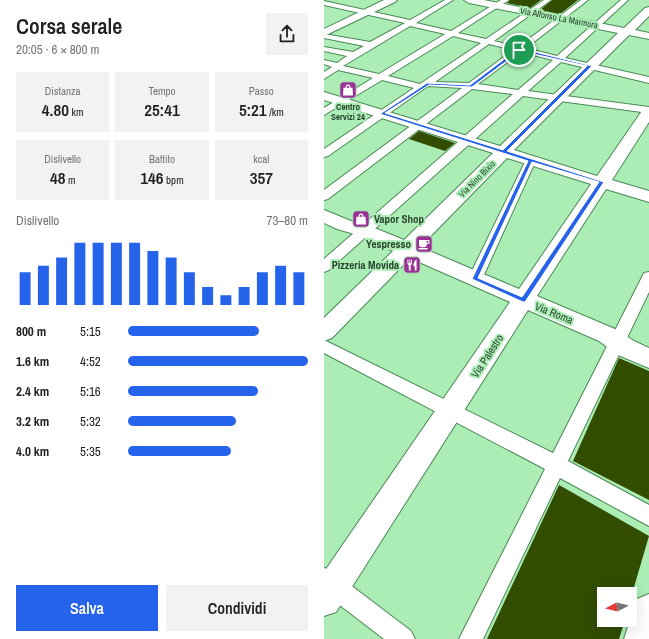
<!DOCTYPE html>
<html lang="it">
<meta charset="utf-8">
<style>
:root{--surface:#fff;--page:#f2f2f2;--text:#202124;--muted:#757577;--accent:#2563eb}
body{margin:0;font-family:"Archivo Narrow",sans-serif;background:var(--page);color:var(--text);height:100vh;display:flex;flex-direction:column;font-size:15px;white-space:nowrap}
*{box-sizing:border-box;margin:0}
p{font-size:13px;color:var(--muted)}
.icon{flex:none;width:22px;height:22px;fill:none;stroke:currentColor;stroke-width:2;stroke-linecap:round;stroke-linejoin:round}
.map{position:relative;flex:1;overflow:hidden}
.drawer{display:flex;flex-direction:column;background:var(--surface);width:324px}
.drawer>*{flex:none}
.needle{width:26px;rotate:263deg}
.tools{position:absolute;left:273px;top:587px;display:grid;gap:8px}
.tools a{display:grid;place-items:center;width:40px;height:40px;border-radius:0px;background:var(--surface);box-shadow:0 4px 16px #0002;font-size:20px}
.pin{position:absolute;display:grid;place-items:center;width:34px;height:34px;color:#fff;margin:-17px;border:2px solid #fff;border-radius:50%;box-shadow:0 1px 4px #0007}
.round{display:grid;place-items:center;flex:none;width:42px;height:42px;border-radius:0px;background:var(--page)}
.overview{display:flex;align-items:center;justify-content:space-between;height:68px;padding:0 16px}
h1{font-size:22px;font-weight:600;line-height:30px}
.metrics{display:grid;grid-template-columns:repeat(3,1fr);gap:6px;height:68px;padding:4px 16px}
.metrics div{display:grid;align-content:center;border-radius:0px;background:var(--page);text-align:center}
.metrics b{font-size:17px;font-weight:600}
.metrics small{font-size:11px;font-weight:400}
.metrics p{font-size:11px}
.chart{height:112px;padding:8px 16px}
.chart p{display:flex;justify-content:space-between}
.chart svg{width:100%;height:72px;margin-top:4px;stroke:var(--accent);stroke-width:6}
.action{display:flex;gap:8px;margin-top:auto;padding:8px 16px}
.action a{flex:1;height:46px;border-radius:0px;background:var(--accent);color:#fff;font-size:16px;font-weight:600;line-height:46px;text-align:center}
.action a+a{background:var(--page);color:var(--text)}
ul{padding:0 16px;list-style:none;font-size:13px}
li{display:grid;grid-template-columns:64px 48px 1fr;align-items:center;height:30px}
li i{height:10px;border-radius:5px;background:var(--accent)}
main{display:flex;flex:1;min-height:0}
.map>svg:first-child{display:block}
</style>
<main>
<section class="drawer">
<div class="overview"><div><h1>Corsa serale</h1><p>20:05 · 6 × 800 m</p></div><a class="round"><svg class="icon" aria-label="share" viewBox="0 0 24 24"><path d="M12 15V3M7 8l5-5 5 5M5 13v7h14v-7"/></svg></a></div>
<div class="metrics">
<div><p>Distanza</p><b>4.80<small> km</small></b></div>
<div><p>Tempo</p><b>25:41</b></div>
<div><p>Passo</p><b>5:21<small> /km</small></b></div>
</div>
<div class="metrics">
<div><p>Dislivello</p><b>48<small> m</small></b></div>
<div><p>Battito</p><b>146<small> bpm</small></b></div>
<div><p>kcal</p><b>357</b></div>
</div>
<div class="chart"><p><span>Dislivello</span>73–80 m</p>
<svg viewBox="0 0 160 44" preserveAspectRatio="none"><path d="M5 44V24M15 44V20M25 44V15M35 44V6M45 44V6M55 44V6M65 44V6M75 44V11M85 44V15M95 44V24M105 44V33M115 44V38M125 44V33M135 44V24M145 44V20M155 44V24"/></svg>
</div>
<ul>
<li><b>800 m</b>5:15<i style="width:73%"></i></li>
<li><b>1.6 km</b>4:52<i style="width:100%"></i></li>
<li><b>2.4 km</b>5:16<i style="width:72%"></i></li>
<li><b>3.2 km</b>5:32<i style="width:60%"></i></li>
<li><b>4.0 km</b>5:35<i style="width:57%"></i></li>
</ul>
<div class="action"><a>Salva</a><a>Condividi</a></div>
</section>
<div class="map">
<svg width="325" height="639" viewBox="0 0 325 639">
<rect width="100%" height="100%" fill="#abedb5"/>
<path fill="#324d00" d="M186,0H217L206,8L183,3Z
M228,0H254L236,14L216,10Z
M95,131L131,143L121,151L85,139Z
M295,358L325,371V500L249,461Z
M235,485L325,536L308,594H280V620H301L295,639H163Z"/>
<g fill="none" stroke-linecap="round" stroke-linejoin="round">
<defs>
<path id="street" d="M121,0H129L92,23L127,31L177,0H185L134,33L162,39L220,0H227L170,41L194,47L257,0H264L202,48L233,56L297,0H304L241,58L325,77V83L237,62L204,91L325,107V113L199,96L5,270L0,272V259L189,94L148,89L4,199L0,200V190L138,88L104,86L4,156L0,157V149L90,88L58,80L0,115V108L49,78L14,70L0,79V72L8,67L0,64V60L13,63L23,56L0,51V47L29,52L40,46L0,38V34L46,42L81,23L0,5V1L86,20ZM86,26L121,34L55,74L19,66ZM129,36L157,43L96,84L64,76ZM165,44L189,50L145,83L111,82ZM197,52L229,60L194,90L154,84Z
M207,157L212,160L158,279L156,283L151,284L146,283L144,279L202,160Z
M325,272V292L244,461L325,505V526L236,478L159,639H135L221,469L0,353V340L229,453L318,277L320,273Z
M0,568L8,571L87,631L91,639H60L0,593Z"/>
<path id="secondary" d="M60,0H73L71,2L0,36V29Z
M140,0H160L300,28L321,8L325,7V16L311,30L325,33V39L305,35L190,150L273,176L320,108L325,107V122L288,180L325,191V202L282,189L213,296L291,329L310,341L325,348V368L294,355L275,341L204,310L12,612L0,616V572L186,302L86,258L8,338L0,341V318L69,251L34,235L13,229L0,223V210L27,221L48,227L80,240L169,153L0,100V92L176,146L294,33L145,3ZM183,158L267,184L195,289L96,247Z
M325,594V639H300L313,599Z"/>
</defs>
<use href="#street" stroke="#4a8956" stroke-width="2"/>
<use href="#secondary" stroke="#4a8956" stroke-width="2"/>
<use href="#street" fill="#fff" fill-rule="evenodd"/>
<use href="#secondary" fill="#fff" fill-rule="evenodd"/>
</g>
<path fill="#2563eb" stroke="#fff" fill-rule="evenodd" d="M195,48L268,66L183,151L280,182L201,302H199L148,279L204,161L56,114L103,83L146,85ZM196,51L263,66L179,150L61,113L105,85L148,87ZM208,162L275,182L198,297L154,278Z"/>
<defs>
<symbol id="shop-square" viewBox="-11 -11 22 22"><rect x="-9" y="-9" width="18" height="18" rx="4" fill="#993297" stroke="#abedb5"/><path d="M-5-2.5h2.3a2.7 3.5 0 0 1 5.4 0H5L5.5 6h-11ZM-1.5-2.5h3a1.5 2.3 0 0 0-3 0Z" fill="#fff"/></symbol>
<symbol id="cafe-square" viewBox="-11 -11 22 22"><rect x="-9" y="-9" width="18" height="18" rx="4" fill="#993297" stroke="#abedb5"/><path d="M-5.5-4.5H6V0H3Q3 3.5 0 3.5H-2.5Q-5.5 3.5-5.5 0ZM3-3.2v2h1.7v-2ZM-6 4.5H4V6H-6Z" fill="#fff"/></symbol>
<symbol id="restaurant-square" viewBox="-11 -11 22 22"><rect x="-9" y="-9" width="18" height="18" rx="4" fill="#993297" stroke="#abedb5"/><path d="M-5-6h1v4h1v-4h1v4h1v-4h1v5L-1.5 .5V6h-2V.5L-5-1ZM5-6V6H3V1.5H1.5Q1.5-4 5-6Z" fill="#fff"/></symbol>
</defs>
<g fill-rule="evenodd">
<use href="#shop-square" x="14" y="80" width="20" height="20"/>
<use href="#shop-square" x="27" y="209" width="20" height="20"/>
<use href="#cafe-square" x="90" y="234" width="20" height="20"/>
<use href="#restaurant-square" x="78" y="255" width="20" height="20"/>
</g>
<g text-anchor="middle" stroke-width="4" stroke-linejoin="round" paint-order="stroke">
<g font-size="9" fill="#28432d" stroke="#abedb5">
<text transform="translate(235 18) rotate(11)" y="3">Via Alfonso La Marmora</text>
<text transform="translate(153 179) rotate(-45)" y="3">Via Nino Bixio</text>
</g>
<g font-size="9" font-weight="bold" fill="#28432d" stroke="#abedb5">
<text x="24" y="110">Centro<tspan x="24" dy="10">Servizi 24</tspan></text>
</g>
<g font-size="11" font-weight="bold" fill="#28432d" stroke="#abedb5" text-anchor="end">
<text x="50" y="223" text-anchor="start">Vapor Shop</text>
<text x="87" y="248">Yespresso</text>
<text x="75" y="269">Pizzeria Movida</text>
</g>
<g font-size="11" fill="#28432d" stroke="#abedb5">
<text transform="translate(230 313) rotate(22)" y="4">Via Roma</text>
<text transform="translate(163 356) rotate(-57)" y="4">Via Palestro</text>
</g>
</g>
</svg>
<div class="tools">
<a><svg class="needle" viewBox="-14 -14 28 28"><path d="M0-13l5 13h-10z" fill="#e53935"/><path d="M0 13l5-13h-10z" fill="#757577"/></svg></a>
</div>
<div class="pin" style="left:195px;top:50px;background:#1e9e55"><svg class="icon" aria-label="arrive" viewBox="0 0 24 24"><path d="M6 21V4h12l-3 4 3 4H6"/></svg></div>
</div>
</main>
